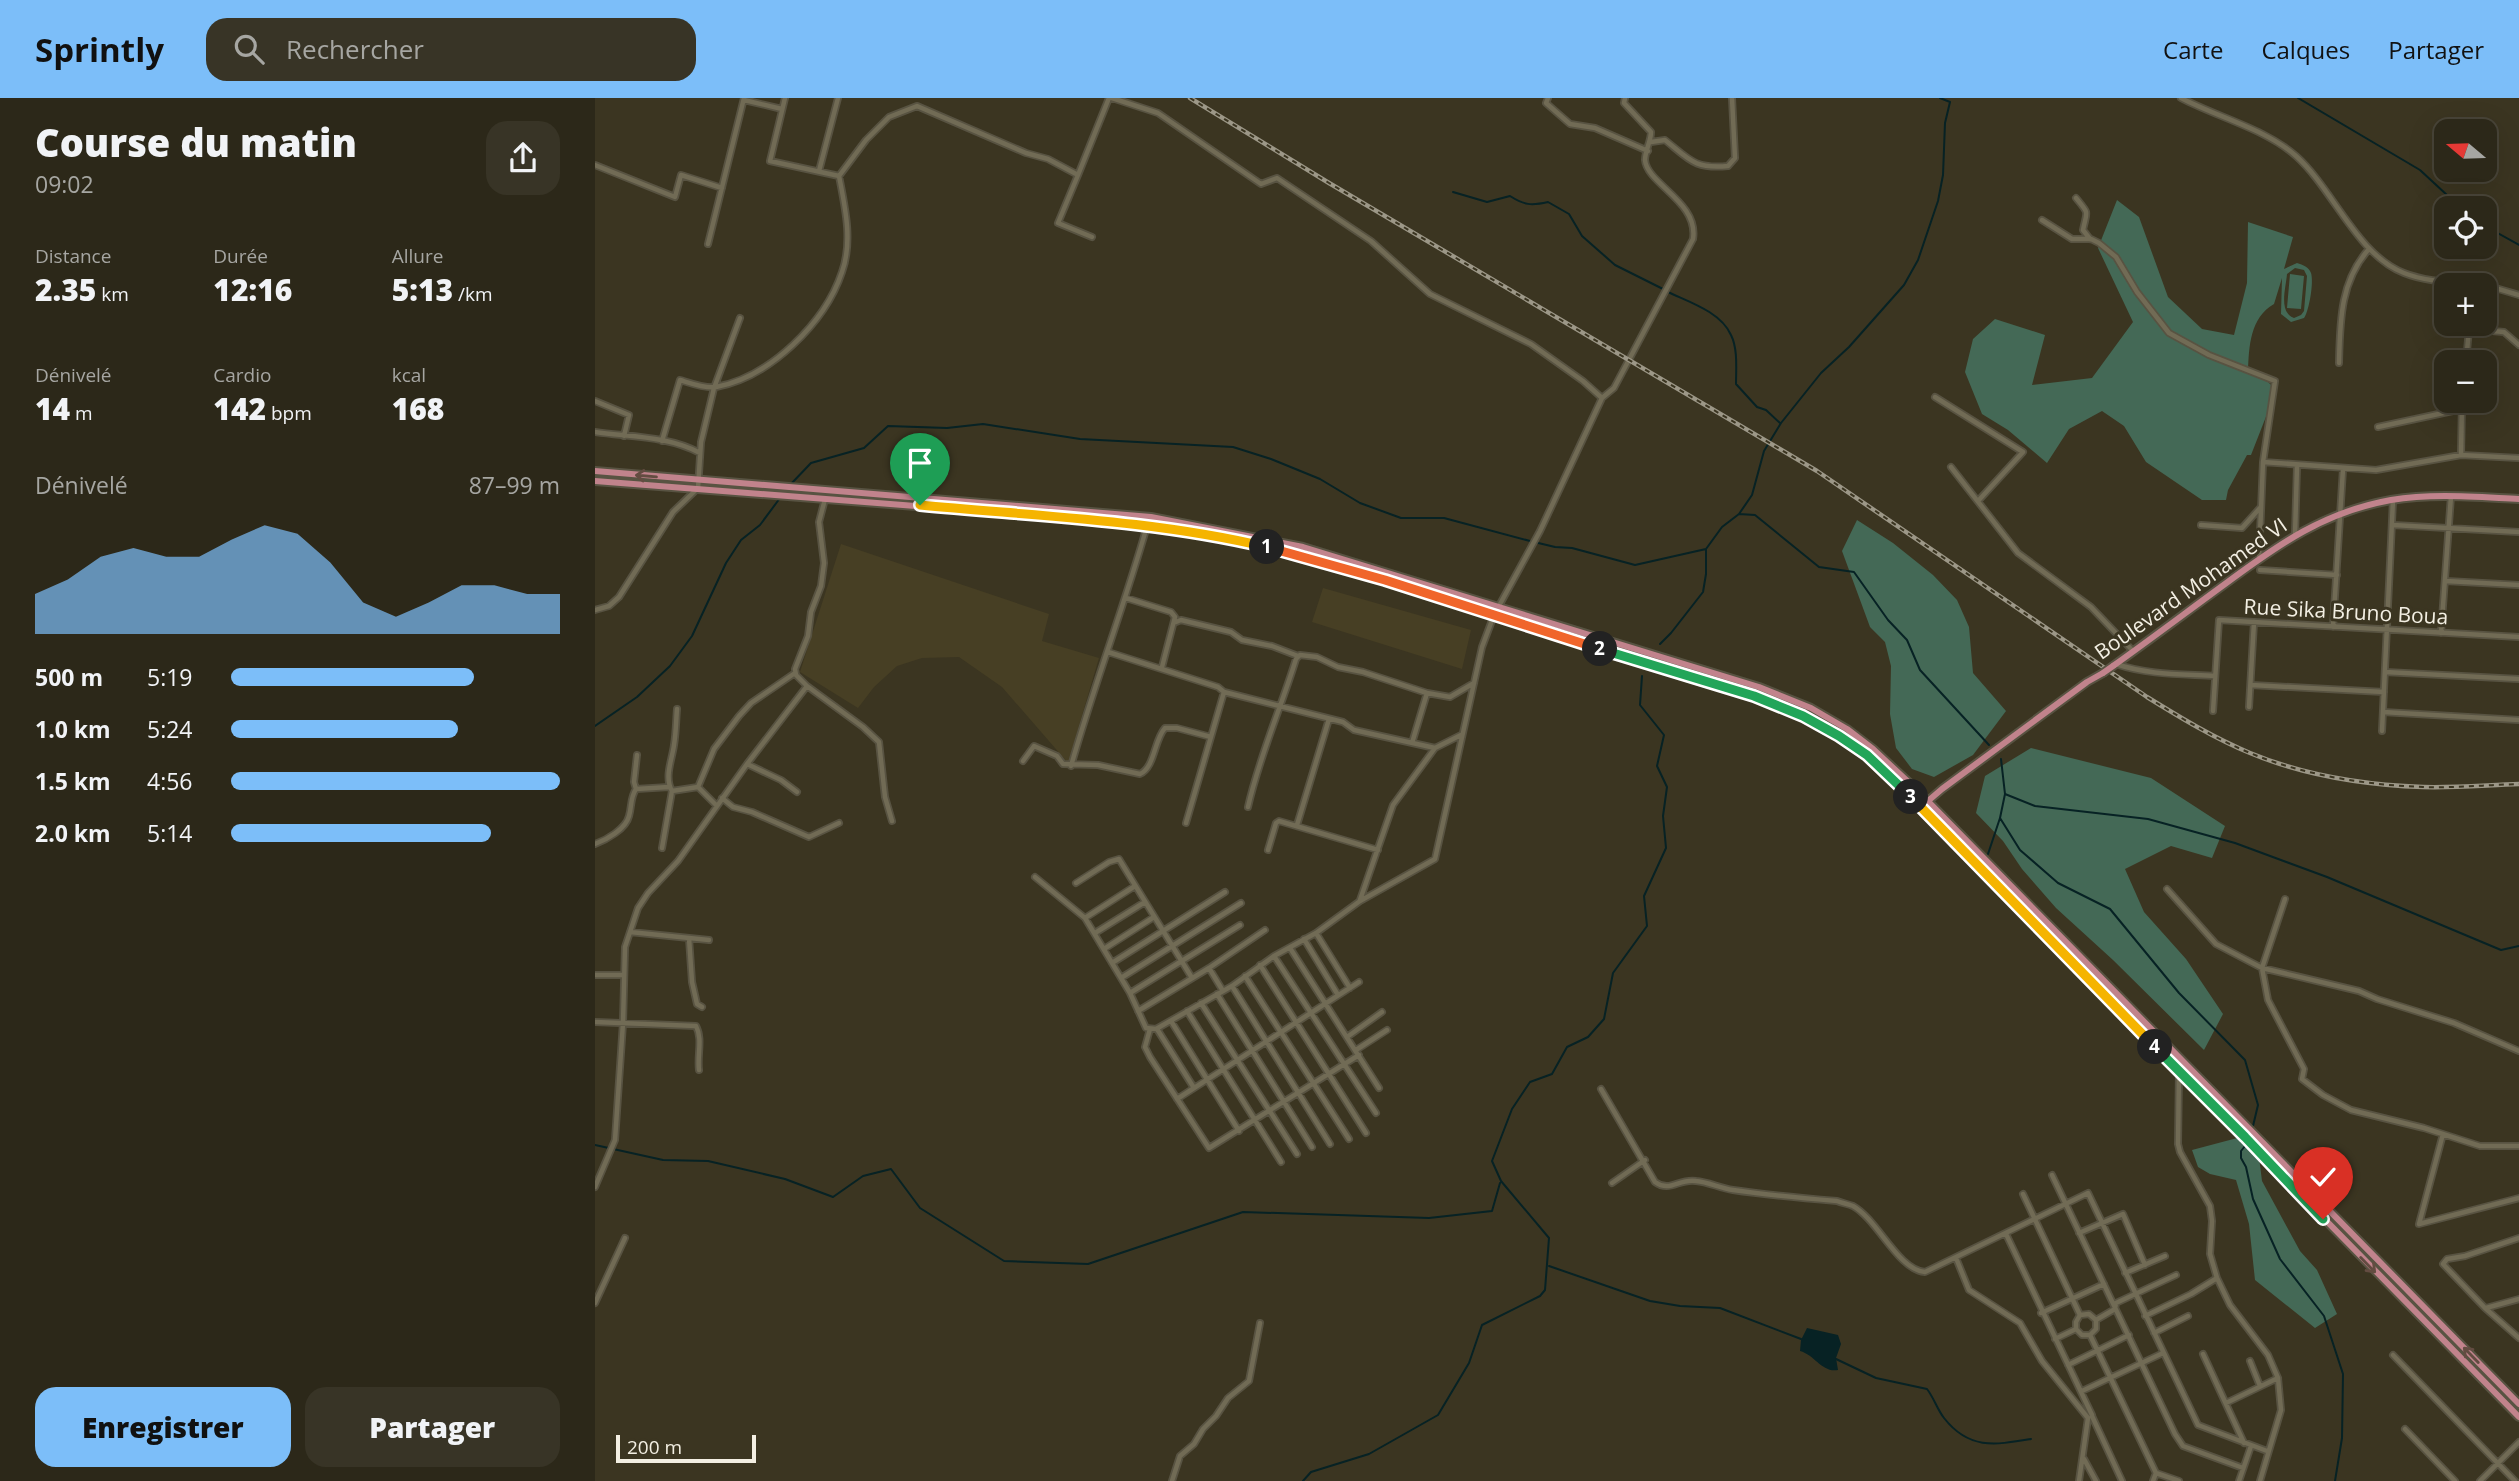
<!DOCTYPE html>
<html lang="fr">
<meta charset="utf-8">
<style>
:root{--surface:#2c2819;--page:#383426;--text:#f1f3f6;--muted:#a6a6a2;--line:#484438;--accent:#7cbef9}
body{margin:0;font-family:"Open Sans",sans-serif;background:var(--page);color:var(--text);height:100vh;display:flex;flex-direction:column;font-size:26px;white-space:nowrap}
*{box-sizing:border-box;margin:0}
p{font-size:23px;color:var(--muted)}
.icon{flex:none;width:38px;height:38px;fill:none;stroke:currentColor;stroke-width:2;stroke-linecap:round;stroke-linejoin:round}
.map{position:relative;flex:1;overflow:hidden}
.panel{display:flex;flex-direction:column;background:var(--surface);width:595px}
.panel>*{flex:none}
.needle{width:46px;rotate:289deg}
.controls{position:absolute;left:1839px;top:21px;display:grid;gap:14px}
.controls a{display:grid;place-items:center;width:63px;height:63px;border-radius:14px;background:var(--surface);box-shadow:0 7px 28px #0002,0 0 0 2px var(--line);font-size:35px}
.scale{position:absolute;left:21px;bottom:18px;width:140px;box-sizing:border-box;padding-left:7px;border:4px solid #f3efe3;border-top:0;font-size:19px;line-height:24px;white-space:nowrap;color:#f3efe3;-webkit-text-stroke:5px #3b3521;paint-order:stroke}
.pin{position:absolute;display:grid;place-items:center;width:60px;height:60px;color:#fff;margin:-72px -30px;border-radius:50% 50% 50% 0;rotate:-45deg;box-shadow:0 0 7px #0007}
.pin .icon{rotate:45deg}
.km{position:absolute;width:35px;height:35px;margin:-18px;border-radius:50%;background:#222;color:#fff;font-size:19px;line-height:35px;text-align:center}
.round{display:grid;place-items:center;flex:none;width:74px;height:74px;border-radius:21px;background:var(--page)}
.head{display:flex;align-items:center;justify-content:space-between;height:119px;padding:0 35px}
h1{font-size:38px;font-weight:800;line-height:52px}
.figures{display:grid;grid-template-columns:repeat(3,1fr);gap:10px;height:119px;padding:7px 35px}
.figures div{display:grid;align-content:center}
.figures b{font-size:30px;font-weight:800}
.figures small{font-size:19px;font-weight:400}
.figures p{font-size:19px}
.chart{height:196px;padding:14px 35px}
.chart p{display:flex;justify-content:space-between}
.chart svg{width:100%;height:126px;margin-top:7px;fill:var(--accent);opacity:.7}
.action{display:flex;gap:14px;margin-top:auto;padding:14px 35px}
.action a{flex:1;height:80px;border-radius:21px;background:var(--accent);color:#111;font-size:28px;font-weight:800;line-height:80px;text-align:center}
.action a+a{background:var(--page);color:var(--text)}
ul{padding:0 35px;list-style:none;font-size:23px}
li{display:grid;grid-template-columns:112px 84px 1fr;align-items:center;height:52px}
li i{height:18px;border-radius:9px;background:var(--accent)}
header{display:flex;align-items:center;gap:42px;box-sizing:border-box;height:98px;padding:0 35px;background:var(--accent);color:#111}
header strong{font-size:33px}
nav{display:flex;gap:38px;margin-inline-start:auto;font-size:24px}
.search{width:490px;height:63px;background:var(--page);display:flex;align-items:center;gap:18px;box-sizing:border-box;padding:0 24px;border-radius:21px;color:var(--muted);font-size:26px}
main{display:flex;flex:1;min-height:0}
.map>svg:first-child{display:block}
</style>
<header>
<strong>Sprintly</strong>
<div class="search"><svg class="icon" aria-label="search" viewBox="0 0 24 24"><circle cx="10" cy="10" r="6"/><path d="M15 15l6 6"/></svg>Rechercher</div>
<nav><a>Carte</a><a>Calques</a><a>Partager</a></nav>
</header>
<main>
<section class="panel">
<div class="head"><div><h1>Course du matin</h1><p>09:02</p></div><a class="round"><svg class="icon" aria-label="share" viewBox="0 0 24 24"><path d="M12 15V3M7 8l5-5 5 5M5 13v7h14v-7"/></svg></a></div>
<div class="figures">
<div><p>Distance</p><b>2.35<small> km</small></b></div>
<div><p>Durée</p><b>12:16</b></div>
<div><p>Allure</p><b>5:13<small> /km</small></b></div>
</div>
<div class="figures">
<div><p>Dénivelé</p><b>14<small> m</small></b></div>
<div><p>Cardio</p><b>142<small> bpm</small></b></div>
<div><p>kcal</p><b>168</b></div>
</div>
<div class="chart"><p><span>Dénivelé</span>87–99 m</p>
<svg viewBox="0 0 160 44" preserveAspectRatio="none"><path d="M0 44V30L10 25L20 17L30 14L40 17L50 17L60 11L70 6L80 9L90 19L100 33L110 38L120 33L130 27L140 27L150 30L160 30V44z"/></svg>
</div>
<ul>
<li><b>500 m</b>5:19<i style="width:74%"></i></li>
<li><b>1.0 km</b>5:24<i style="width:69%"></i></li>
<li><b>1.5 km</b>4:56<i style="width:100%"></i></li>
<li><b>2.0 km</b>5:14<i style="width:79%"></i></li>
</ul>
<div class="action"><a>Enregistrer</a><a>Partager</a></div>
</section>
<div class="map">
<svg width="1924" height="1383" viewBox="0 0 1924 1383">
<rect width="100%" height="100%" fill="#3b3521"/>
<path fill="#473f24" d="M246,446L454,516L447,543L504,560L473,665L407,589L364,559L327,560L302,568L279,589L263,610L205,574Z
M728,490L876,532L867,571L717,524Z"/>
<path fill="#446956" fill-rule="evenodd" d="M1522,102L1544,119L1573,199L1607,231L1639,237L1652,185L1653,124L1698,139L1689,171L1702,165C1708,167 1714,169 1716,175C1719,184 1714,213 1709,220L1696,224L1686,216L1687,180L1679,206C1655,220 1654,248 1653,273L1673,284L1677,288L1674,311L1656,357H1652L1633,392L1631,402H1607L1551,364L1529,328L1507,313L1474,331L1452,365L1413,332L1387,316L1370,274L1378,241L1400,221L1450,237L1437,287L1497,280L1538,224L1503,150ZM1700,170L1709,172L1712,178L1709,213L1706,217L1699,220C1683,214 1691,190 1692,176Z
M1695,176L1709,178L1706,211L1692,210Z
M1262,422L1298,445L1338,477L1362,502L1374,529L1378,575L1411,613L1378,657L1339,679L1317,671L1301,650L1295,616L1296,568L1290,544L1275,529L1247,453Z
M1436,650L1556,680L1630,728L1617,760L1576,748L1530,771L1549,814L1591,861L1628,916L1609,952L1518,862L1461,810L1427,771L1408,743L1381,715L1390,678Z
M1646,1039L1664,1059L1667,1083L1705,1153L1722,1172L1742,1216L1720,1230L1660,1182L1654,1126L1641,1082L1615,1076L1603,1069L1597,1052Z"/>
<path fill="#072224" d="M1212,1230L1243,1237L1246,1246L1241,1260L1243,1272C1227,1275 1220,1257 1205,1253L1206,1242Z"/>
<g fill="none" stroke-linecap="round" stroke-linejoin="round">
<path stroke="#072224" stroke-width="2" d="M1703,0L1825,72L1866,110
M858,94L892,104L915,98C929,107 936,108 953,104L974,116L987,138L1020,167L1068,191
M1890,128L1924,147
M1073,194C1094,204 1126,214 1136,237C1143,251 1141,271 1141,286L1162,309L1171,312L1185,325
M195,387L216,365L269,350L293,328L352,330L388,326L485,341L638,349L676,361L725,381L765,405L806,420H849L935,443L960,449L977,450L1040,467L1111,451
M1144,416L1160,417L1224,469L1259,474L1293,522L1312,542L1325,572L1394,647
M1065,546L1076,535L1108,494L1111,476V451L1127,429L1144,416L1157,397L1169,353L1186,325L1226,275L1254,249L1309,187L1323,162L1343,103L1348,77L1350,25L1355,4L1345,0
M0,628L42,599L75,568L97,538L131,465L146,442L165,427L185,400
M1406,661L1410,696L1405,720L1425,752L1463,785L1515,811L1584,895L1650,962L1663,1007L1658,1028
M1410,696L1440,708L1553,721L1640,745L1732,779L1906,852L1924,848
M1393,756L1405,720
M0,1047L68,1062L113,1063L190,1081L238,1099L268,1078L296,1071L325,1110L409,1163L493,1166L648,1114L834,1120L897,1113L905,1085
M1650,1048L1646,1053V1060L1651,1069L1658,1101L1685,1161L1729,1218L1748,1276L1747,1340L1740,1383
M954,1168L1055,1203L1085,1208L1125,1210L1206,1241
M1241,1261L1281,1280L1332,1291C1339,1300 1342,1311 1349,1320C1374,1352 1400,1347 1436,1341
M708,1383L716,1374L774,1356L843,1317L874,1265L887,1227L945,1198L950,1192L954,1140L906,1083L897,1063L917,1011L935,984L957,976L972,949L993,939L1009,921L1018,875L1052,828L1049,798L1071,750L1068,718L1072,689L1062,668L1069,637L1045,607L1047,578"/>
<defs>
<path id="minor" d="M190,0L175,63L244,78
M517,0L563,15L666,86L682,80L776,143L835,196L936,246L988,283L1007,300
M953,0L951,5L975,26L1000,30L1053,53
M1586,0C1622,19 1671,31 1701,58C1738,91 1762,157 1809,175C1834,185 1862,184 1888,187
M149,2L187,11
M1056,44L1070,42C1095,62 1099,71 1133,68L1140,60L1137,0
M0,67L80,99L86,77L127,90
M224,73L243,0
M483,77L463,125L497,139
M1481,100C1495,117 1492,112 1488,132L1495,141
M1447,122L1477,141H1496L1504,145L1521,159L1542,194L1574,235L1614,257L1680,283L1668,364L1664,461
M113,146L149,0
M1890,187L1924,197
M1871,264L1874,231L1909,234L1924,247
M1744,265C1745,224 1745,183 1774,151
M1340,299L1428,354L1383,403
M0,303L34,317L29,338
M1783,329L1867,311
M0,334C35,339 74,338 105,355
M67,343L85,282C95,285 111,291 121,289C175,279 230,225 247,174C258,143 250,109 244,78L271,42L294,19L322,8L431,55L453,61L483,77L514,0
M1866,357L1867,303
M1668,364L1781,372L1866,357L1924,360
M1356,369L1423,455L1496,509L1537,552
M1606,427L1647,430L1665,410
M1798,427L1924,434
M1700,437L1702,368
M1665,472L1742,477
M1851,483L1924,487
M531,500L576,514L580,519L567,569
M0,512L14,508L24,499L78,414L103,390L106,344L119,290L145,220
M581,524L586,522L636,534L647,542L677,548L703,558
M1738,529L1748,371
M1846,535L1856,398
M513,554L623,589L629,594L748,624L759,632L840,650
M1521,566C1553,577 1587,576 1620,578
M1790,574L1924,581
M1656,587L1789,594
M212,588L268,629L284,644L290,699L297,723
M1654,609L1659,524
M1618,613L1624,522L1924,539
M1788,614L1924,622
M1787,633L1798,402
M817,645L832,595
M428,663L439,648L462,658L468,666L503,667L545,676C560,669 559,642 570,630H582L616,639
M152,666L186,682L202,694
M476,668C499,587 529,509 552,428
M41,691L39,684L42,657
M77,693L103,689
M127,700L138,709L157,714L214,739L244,725
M122,708L103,689L119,651L144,618L156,605L200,575
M653,709C664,659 686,610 701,561L705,557L722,559L743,569L768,574L832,595L855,599L879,585
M591,725L629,594
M702,727L734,621
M0,746C11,742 31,731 34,718C37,708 35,700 41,691L74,689
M67,750L77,693C69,679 77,662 79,647C81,635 81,623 82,611
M673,752L681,725L684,723L783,752
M440,779L490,820L535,895L551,930L561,931L637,888L679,858L721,835L765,803L840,761L887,549L899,517L945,433L1007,300L1019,290L1098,141C1104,104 1052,86 1050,62C1050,53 1056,43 1056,34L1029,5L1030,0
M481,785L514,764L524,761L597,880
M1572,791L1621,846L1667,870L1764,893L1782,901L1859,925L1924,953
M1690,801L1667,870L1673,902L1709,971L1707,981L1728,997L1756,1012L1829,1030L1885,1048H1924
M765,802L798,707L840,650L866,637
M490,820L540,788
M35,834L114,842
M500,835L550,804
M721,835L755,890
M94,840L97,884L102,906L107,909
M709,841L743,897
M695,850L784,990
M509,851L559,819
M679,858L781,1015
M517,865L630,794
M665,867L771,1035
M614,870L670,832
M0,877H29
M650,878L754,1041
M526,880L646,805
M637,888L735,1046
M535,895L645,827
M622,896L717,1049
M606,905L702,1056
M543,913L614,870L628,893
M592,913L686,1064
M576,923L644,1033
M0,924L101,928C108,941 102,957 104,972
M555,931L550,949L555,959L614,1050L764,957
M562,931L599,990
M752,939L787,914
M761,952L792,932
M1584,973L1583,1046L1585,1054L1615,1108L1617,1123L1615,1156L1622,1180L1635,1207L1673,1257L1683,1280L1686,1312L1665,1383
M1006,991L1060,1084C1075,1095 1084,1080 1101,1083C1113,1084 1125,1090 1138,1092C1172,1097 1207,1100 1242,1103C1247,1105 1253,1106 1258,1108C1283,1122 1303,1172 1330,1174L1493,1095L1603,1327L1672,1353
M582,1001L764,884
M1848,1036L1824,1126L1924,1100
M1457,1077L1580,1336L1588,1348L1648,1370
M1017,1085L1050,1062
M0,1089L20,1042L28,925L30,849L43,810L53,795L83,763L152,666L212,588L201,577L200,571L213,538L216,514L226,488L229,465L224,424L230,401
M1428,1096L1485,1217L1481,1224V1231L1487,1237H1495L1501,1231V1222L1494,1216L1485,1217
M1484,1135L1528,1116L1550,1167
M1411,1136L1497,1317
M1924,1140L1870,1158L1852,1161L1848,1166L1890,1210L1924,1240
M1361,1160L1374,1192L1425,1225L1447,1263L1493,1320L1484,1383
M1530,1175L1570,1158
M0,1205L30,1140
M1891,1210L1924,1201
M1446,1215L1509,1186
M1550,1218L1596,1196L1622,1180
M1501,1222L1520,1211L1521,1205L1581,1177
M1559,1235L1593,1218
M1495,1237L1561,1375L1558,1383
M1460,1241L1481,1231
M1608,1256L1649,1345
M1798,1257L1920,1383
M1655,1263L1665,1288
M1473,1267L1534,1237
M1487,1293L1568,1255
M1631,1305L1683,1280
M1497,1318L1527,1383
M1810,1331L1860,1383
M1489,1361L1501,1383
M1561,1375L1584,1383
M577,1383L585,1358L599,1346L608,1331L621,1318L633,1300L654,1283L665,1225
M1644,1383L1656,1348
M1885,1383L1924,1344"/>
<path id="major" d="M0,373L556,419L708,449L1164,589L1216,610L1252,631L1278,651L1323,693L1924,1306
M0,383L436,417L552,428L635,440L718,461L790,482L1107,584C1131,591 1156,597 1180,605C1231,624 1273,658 1312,696L1924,1319
M1518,568C1556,541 1593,513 1630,486C1684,446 1729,414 1796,402C1838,395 1881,399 1924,401
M1326,709L1347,691L1492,584L1508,575"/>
</defs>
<use href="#minor" stroke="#585342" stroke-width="8"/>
<use href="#major" stroke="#585342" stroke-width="10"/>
<use href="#minor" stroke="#716b55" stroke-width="4.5"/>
<use href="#major" stroke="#c1838c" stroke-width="6"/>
<defs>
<path id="rail" d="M595,0L734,85L1222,373L1552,599C1586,620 1619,640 1655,655C1708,677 1771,687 1828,689C1860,690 1892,687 1924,686"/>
</defs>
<use href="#rail" stroke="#9c9787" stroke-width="4.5"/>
<use href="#rail" stroke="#3b3521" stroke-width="2" stroke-dasharray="5" stroke-linecap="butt"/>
<defs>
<path id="major-bridge" d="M1508,575L1518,568"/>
</defs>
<use href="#major-bridge" stroke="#585342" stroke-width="10" stroke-linecap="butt"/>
<use href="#major-bridge" stroke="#c1838c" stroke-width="6"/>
</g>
<defs><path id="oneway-shaft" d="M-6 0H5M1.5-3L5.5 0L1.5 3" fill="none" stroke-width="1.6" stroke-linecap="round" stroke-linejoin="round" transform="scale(1.75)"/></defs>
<g stroke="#634c41">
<use href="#oneway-shaft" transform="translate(51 378) rotate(-175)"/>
<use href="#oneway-shaft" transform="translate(1773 1167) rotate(46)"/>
<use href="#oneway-shaft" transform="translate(1876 1257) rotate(-134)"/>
</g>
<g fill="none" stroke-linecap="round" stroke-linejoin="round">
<defs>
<path id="split-1" d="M325,407C440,418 559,422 672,449"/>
<path id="split-2" d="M672,449L790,482L1005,551"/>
<path id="split-3" d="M1005,551L1159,598L1208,618L1244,638L1272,657L1316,699"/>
<path id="split-4" d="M1316,699L1560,949"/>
<path id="split-5" d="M1560,949L1650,1039L1728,1121"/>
</defs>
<use href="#split-1" stroke="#fff" stroke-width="14"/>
<use href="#split-2" stroke="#fff" stroke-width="14"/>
<use href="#split-3" stroke="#fff" stroke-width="14"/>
<use href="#split-4" stroke="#fff" stroke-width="14"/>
<use href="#split-5" stroke="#fff" stroke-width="14"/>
<use href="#split-1" stroke="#f5b400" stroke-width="9"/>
<use href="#split-2" stroke="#f0652b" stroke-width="9"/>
<use href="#split-3" stroke="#22a559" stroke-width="9"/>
<use href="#split-4" stroke="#f5b400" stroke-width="9"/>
<use href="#split-5" stroke="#22a559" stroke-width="9"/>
</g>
<g text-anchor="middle" stroke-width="6" stroke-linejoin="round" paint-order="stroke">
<g font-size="21" fill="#f3efe3" stroke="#3b3521">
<text transform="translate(1596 491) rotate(-35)" y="7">Boulevard Mohamed VI</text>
<text transform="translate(1751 514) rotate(3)" y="7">Rue Sika Bruno Boua</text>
</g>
</g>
</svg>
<div class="controls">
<a><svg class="needle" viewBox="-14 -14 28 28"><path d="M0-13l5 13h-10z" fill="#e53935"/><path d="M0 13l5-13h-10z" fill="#a6a6a2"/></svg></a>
<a><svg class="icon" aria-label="locate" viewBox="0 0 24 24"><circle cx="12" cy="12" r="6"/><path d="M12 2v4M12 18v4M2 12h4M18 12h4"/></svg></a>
<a>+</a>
<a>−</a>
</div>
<div class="scale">200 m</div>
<div class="pin" style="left:325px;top:407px;background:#1e9e55"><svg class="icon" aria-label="arrive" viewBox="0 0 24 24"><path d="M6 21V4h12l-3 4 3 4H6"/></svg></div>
<div class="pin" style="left:1728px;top:1121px;background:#d93025"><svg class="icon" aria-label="check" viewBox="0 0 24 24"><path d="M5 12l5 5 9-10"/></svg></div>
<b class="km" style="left:672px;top:449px">1</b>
<b class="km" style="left:1005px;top:551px">2</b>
<b class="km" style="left:1316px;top:699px">3</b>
<b class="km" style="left:1560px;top:949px">4</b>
</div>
</main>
